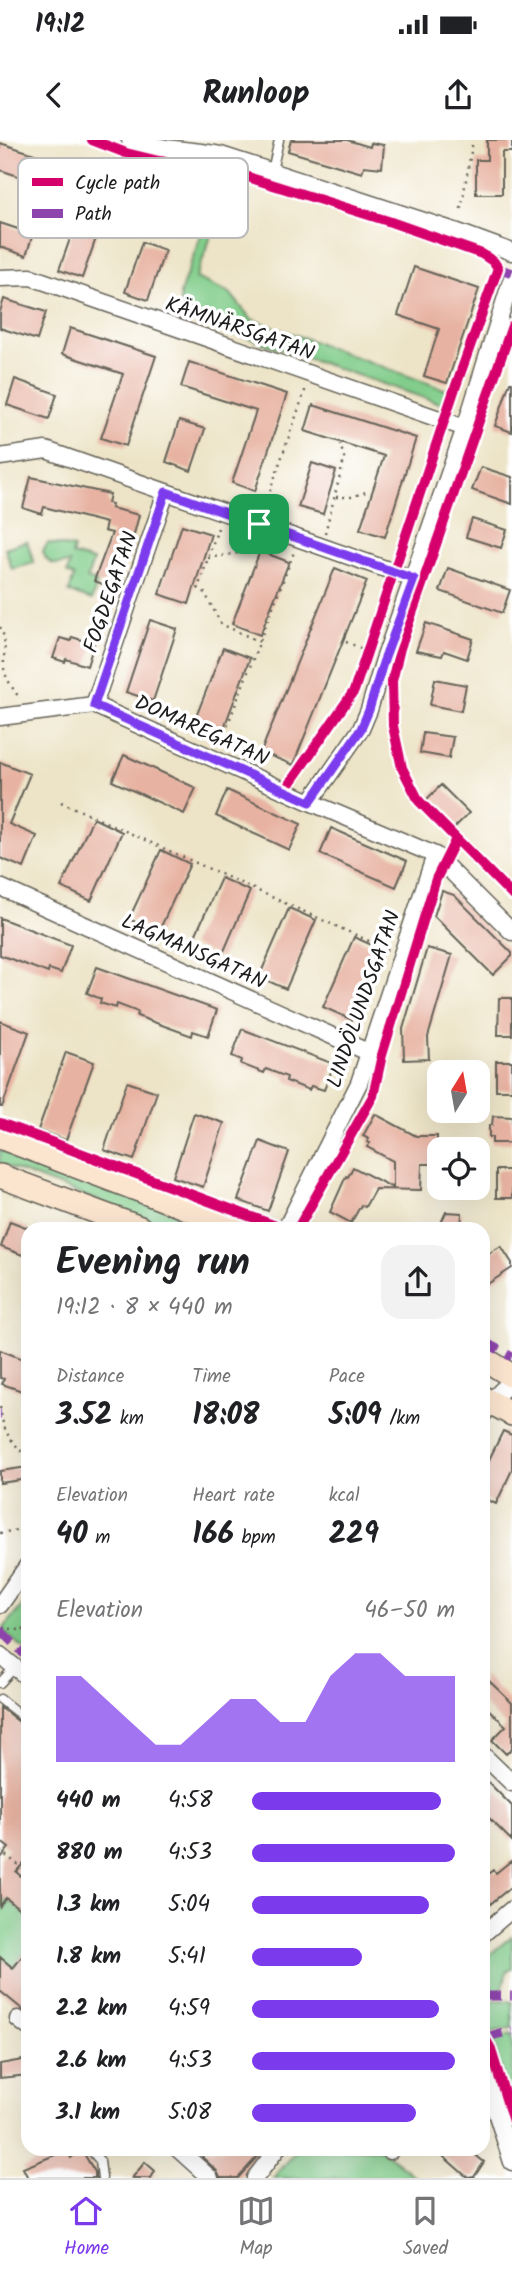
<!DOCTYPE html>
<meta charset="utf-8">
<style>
:root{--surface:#fff;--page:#f2f2f2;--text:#202124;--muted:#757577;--line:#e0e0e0;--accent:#7c3aed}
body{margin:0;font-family:Kalam,sans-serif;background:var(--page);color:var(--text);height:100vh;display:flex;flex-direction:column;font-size:26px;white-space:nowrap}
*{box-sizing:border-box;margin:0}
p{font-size:23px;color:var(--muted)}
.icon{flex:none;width:38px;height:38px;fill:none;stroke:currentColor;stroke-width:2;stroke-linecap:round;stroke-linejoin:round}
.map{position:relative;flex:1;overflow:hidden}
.panel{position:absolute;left:21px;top:1082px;width:469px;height:934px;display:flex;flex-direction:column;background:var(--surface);border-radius:21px;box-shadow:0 7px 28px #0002}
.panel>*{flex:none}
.needle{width:46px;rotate:11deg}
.buttons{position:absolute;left:427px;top:920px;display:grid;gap:14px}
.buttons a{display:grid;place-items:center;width:63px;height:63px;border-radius:14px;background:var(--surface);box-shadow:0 7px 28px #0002;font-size:35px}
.pin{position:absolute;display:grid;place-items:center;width:60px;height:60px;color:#fff;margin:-30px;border-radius:14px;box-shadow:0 4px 10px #0006}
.round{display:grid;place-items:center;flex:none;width:74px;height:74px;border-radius:21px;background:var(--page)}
.headline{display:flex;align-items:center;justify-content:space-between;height:119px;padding:0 35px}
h1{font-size:38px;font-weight:700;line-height:52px}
.metrics{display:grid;grid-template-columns:repeat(3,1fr);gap:10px;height:119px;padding:7px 35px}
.metrics div{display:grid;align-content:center}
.metrics b{font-size:30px;font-weight:700}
.metrics small{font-size:19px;font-weight:400}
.metrics p{font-size:19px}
.chart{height:196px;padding:14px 35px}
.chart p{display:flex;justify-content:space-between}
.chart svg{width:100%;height:126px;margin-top:7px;fill:var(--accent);opacity:.7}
ul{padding:0 35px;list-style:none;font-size:23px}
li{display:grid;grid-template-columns:112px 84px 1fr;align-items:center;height:52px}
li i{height:18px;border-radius:9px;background:var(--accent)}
.status{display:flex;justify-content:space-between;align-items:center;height:49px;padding:0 35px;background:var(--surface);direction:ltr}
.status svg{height:19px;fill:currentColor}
header{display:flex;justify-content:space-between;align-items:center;height:91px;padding:0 35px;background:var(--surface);font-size:32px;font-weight:700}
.tabs{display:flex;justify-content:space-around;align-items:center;height:98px;border-top:2px solid var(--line);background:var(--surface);font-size:19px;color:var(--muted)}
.tabs a{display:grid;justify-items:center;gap:4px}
.tabs .on{color:var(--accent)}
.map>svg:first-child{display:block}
</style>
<div class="status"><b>19:12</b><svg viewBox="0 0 49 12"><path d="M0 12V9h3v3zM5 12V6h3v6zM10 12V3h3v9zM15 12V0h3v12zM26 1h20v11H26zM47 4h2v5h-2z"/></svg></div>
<header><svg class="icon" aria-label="back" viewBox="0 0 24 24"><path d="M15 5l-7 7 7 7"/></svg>Runloop<svg class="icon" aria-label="share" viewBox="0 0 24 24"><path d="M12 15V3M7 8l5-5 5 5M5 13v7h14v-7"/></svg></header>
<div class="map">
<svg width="512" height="2038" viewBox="0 0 512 2038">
<rect width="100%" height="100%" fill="#fff"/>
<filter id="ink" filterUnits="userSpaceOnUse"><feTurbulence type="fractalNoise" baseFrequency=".0143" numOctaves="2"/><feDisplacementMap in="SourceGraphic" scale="14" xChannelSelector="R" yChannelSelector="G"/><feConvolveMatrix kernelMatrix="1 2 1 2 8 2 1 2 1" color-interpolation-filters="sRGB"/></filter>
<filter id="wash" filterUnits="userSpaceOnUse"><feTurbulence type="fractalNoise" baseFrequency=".00686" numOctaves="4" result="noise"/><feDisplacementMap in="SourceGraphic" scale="28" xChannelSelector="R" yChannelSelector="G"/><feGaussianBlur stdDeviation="1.57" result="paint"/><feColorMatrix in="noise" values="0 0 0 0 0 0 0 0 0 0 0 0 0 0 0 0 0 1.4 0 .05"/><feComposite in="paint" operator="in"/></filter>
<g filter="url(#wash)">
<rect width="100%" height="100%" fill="#ede4c7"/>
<path fill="#82cd8b" stroke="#4f7454" stroke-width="2" d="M222,36L232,38L196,138L230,153L251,179L450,251L445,265L198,181L180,170V153Z
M27,401L34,423L12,429L5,408Z
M48,403L74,408L72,415L93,421L87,439L97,442L92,460L69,452L74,436L67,433L70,423C56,425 47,427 43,411Z
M0,1010L217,1088H171L0,1024Z
M28,1459V1512L6,1494L4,1488Z
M6,1758L28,1776V1809L13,1828L0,1817V1766Z
M512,1796V1829L507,1831L502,1850L483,1853V1820Z
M503,1860L512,1862V1888L486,1893L483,1890V1861Z
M512,1894V1967L492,1899Z
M297,2009H381L416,2038H273Z"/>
<g id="blocks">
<path fill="#e7b2a1" d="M291,0H347L370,7L371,3L384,5L382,28L364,26L362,33L288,11Z
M487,0H512V12H502V54H476V20H487Z
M0,3L56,21L48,46L0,30Z
M77,79L100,87L82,138L59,130Z
M0,83L33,94L26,116L0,107Z
M142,102L165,110L148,160L125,152Z
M414,127L479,149L447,243L424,236L439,189L398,175Z
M4,159L46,172L37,200L0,188V172Z
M70,188L156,216L126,306L101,298L123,234L62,214Z
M189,222L287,254L255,351L232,343L256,271L181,247Z
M15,239L57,254L49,279L7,265Z
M510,242H512V292L495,286Z
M313,265L416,298L385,397L360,389L384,316L305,291Z
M179,281L205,289L191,331L166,322Z
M312,323L336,331L323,374L298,367Z
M481,327L512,337V364L472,350Z
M31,337L110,354L108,363L112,364L111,368L139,375L133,398L114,448L94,441L112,393L104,391L106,383L44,367L42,374L23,368Z
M472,379L507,390L501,408L466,397Z
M182,385L211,394L189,464L159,454Z
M260,411L289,422L260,495L232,484Z
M335,428L367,441L293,625L261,612Z
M448,428L510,450L502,473L440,451Z
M150,480L177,489L153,561L126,552Z
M426,483L473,499L467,519L444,511L442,516L416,511Z
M72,497L94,504L87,526L66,519L65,522L53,518L60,498L71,501Z
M223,508L250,518L222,593L194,582Z
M435,539L466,545L461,571L430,565Z
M423,593L453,597L449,618L420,613Z
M124,615L196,648L184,674L112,641Z
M0,622L30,634L9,684L37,696L24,728L0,718Z
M441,645L469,673L453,689L425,661Z
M227,650L301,684L289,710L216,676Z
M93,678L122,692L91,761L61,747Z
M331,688L407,721L396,747L320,714Z
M161,710L190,724L158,793L129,779Z
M221,738L250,751L221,818L191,805Z
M442,751L454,755L512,813V816L493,835L434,776Z
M289,768L316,780L286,849L259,837Z
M0,778L71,805L61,833L49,829L48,833L0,815Z
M354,797L383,810L352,880L323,867Z
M427,808L452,815L428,897L429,919L404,920L403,889Z
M97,827L217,870L208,896L193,891L192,896L137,876L138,872L117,864L116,868L100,863L101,859L87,853Z
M499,858H512V895H498Z
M0,881L29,892L2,967H0Z
M242,889L334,924L324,950L311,946L309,950L286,941L287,937L266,929L264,933L241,924L242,920L232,916Z
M66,912L94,922L66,1000L38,990Z
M496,921H512V950H496Z
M127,942L157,952L134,1020L104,1010Z
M194,973L224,983L203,1047L173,1037Z
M375,974L416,996H437V1024H422L421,1050L375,1049L365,1067L361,1065L351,1083L330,1072L346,1036L348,1037L353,1027L393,1048V1021L367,1007L370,1003L367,1002L369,999L363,996Z
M493,976L512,977V1003H492V997H489V985H492Z
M260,1001L289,1012L268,1071L238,1060Z
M496,1030H512V1058H496Z
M446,1072L462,1073L461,1088L439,1087Z
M10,1081L28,1088V1117L1,1107Z
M501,1106L512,1123V1128L483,1147V1117Z
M0,1210L28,1221V1253L2,1244L4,1239L0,1238Z
M503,1291L512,1295V1330L496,1364L483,1358V1332Z
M28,1327V1339L0,1343V1331Z
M483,1535L512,1563V1608L506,1614L492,1600L506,1586L483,1564Z
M0,1567L28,1589V1718L16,1732L28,1742V1776L6,1758L0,1766V1719L9,1708L0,1701Z
M483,1637L512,1666V1701L483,1672Z
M512,1720V1746L483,1770V1738L493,1730L496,1733Z
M28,1809V1874L0,1851V1817L13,1828Z
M28,1919V1935L0,1938V1924Z
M81,2009L95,2032V2038H28L23,2028L67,2010L71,2018Z
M208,2009H264L238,2038H220L217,2031L202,2017Z
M435,2009H468L484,2022L474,2037L468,2038Z
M145,2022L155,2031L151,2038H132Z"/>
</g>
</g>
<g filter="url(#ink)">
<use href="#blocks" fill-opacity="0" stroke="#656258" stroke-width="2"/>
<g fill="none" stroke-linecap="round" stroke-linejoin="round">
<defs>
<path id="lane" d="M272,31L279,0
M0,1543L15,1527
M0,1559L28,1581
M90,2009L100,2021L102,2038"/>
<path id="street" d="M130,0C159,10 191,9 221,15L455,91L512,112
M0,138L31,137L465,288
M0,317L46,310L414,439
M94,565L166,352
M0,577L94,565L310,662L435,715L512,792
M310,662L361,589L369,570L383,523L465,288L512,138
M0,747L370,913
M286,1088L359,943L435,715
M483,1275L490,1262L512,1240
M0,1465L28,1425
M0,1515L28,1538
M483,1615L512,1643
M483,1794L512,1769
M18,1879L28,1887
M483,1931L512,2022
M178,2009L210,2038
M387,2009L390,2011
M255,2038L277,2009"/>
<path id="secondary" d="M0,997L239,1088
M0,1036L140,1088
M483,1218L512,1236
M483,1258L512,1274"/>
</defs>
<use href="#lane" stroke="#656258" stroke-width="11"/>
<use href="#street" stroke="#656258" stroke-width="19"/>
<use href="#secondary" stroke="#656258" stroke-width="26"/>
<path stroke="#656258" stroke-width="2.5" stroke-dasharray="2 5" stroke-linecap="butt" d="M461,69L473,0
M336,357H351L369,351
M263,371L306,248
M218,388L198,448L205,453L221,484L260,502
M325,393L343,324L344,317L340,304
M240,413L246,397
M208,418L262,409L265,401
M0,487C8,502 3,512 4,528C5,538 14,550 20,559
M346,502L368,511
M220,605L294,412
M61,662L389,810
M0,1267C3,1290 7,1296 23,1313
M0,1393L17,1390
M3,1488L28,1491
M23,1490L28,1482
M0,1711L28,1732"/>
<use href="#lane" stroke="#fff" stroke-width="8"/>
<use href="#street" stroke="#fff" stroke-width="16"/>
<use href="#secondary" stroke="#fce5cf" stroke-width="23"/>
<path stroke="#8e44ad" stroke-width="9" stroke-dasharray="18 9" stroke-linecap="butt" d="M498,128L512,133
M483,1201L512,1217
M0,1274H1
M0,1490L28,1518
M483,1856H512
M485,1897L512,1891"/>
<defs>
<path id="cycleway" d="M92,0L126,13L159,21L216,27L388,81L482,114L494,122L498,128L454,251L354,551L285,650
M512,186L400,508L392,541L393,586L402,628L419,661L512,755
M0,983L281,1088
M298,1088L373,956L382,915L436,739L456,699
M483,1895L490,1907L512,1978"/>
</defs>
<use href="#cycleway" stroke="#fff" stroke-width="15"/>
<use href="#cycleway" stroke="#d6006c" stroke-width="10"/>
</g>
</g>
<g fill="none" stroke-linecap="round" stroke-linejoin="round" filter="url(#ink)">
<defs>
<path id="route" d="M166,352L414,439L383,523L369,570L361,589L310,662L94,565Z"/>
</defs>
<use href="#route" stroke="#fff" stroke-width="14"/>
<use href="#route" stroke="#7c3aed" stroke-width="9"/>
</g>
<g text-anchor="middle" stroke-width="7" stroke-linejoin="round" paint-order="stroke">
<g font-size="21" fill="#1c1c1c" stroke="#fff">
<text transform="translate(240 188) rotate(19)" y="7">KÄMNÄRSGATAN</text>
<text transform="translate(110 452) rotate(-71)" y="7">FOGDEGATAN</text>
<text transform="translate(202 590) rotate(24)" y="7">DOMAREGATAN</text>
<text transform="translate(194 811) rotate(24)" y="7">LAGMANSGATAN</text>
<text transform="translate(363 859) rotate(-71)" y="7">LINDÖLUNDSGATAN</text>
</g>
</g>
<rect x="18" y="18" width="230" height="80" rx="10" fill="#fff" stroke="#bbb" stroke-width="2"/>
<rect x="32" y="38" width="31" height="8" fill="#d6006c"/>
<rect x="32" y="69" width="31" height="9" fill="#8e44ad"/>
<g font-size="19" fill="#1c1c1c">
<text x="75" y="49">Cycle path</text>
<text x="75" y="80">Path</text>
</g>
</svg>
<div class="buttons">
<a><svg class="needle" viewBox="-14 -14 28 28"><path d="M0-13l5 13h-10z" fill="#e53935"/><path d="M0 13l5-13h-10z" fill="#757577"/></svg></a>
<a><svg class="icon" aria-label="locate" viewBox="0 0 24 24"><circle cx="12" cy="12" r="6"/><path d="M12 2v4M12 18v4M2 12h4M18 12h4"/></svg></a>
</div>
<div class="pin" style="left:259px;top:384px;background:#1e9e55"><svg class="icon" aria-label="arrive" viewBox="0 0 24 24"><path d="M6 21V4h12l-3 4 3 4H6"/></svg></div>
<section class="panel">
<div class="headline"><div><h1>Evening run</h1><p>19:12 · 8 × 440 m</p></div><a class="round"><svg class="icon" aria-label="share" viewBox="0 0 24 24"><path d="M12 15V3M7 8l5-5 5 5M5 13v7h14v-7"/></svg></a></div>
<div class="metrics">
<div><p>Distance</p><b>3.52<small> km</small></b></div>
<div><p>Time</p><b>18:08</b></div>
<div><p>Pace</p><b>5:09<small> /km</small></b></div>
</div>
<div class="metrics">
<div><p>Elevation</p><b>40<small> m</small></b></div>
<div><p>Heart rate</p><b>166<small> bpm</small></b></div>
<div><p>kcal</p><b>229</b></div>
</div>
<div class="chart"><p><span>Elevation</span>46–50 m</p>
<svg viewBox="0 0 160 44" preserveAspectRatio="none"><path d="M0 44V14L10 14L20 22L30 30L40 38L50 38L60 30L70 22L80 22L90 30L100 30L110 14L120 6L130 6L140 14L150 14L160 14V44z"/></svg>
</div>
<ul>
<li><b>440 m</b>4:58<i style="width:93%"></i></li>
<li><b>880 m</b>4:53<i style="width:100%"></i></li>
<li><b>1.3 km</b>5:04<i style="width:87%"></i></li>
<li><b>1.8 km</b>5:41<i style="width:54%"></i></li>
<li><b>2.2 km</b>4:59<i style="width:92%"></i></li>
<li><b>2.6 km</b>4:53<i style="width:100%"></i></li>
<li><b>3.1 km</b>5:08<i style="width:81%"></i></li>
</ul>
</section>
</div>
<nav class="tabs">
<a class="on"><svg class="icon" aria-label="home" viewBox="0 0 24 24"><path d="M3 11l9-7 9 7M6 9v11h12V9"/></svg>Home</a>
<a><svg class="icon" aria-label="map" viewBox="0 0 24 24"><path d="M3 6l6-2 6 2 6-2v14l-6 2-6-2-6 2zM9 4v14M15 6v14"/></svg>Map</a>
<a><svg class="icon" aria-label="saved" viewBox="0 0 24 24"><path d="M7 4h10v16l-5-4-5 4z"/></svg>Saved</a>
</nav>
